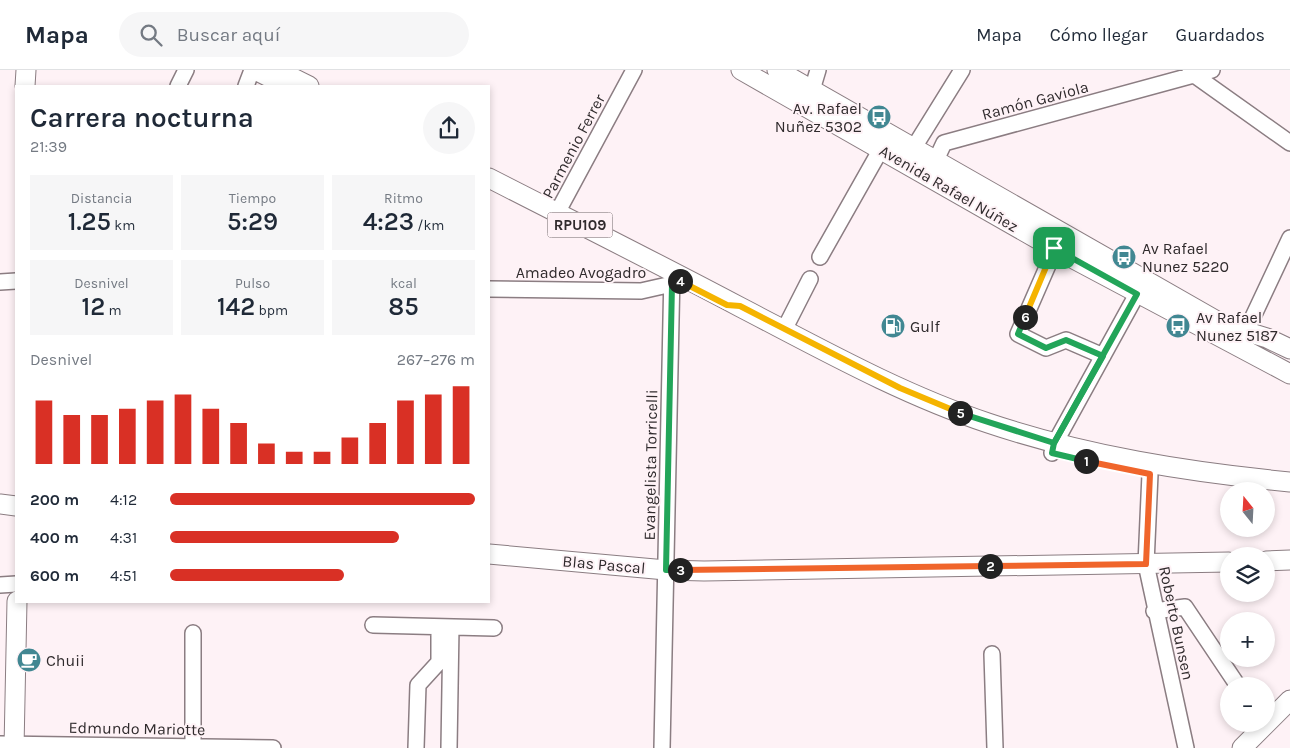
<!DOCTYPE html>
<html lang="es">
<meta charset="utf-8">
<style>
:root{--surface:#fff;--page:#f6f6f7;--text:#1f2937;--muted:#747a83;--line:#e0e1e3;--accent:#d93025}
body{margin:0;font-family:Karla,sans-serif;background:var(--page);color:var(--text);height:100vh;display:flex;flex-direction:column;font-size:19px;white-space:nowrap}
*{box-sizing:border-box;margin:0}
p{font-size:16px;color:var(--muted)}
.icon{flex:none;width:28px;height:28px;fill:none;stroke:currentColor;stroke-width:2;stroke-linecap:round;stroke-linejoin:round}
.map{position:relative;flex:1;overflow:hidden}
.drawer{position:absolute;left:15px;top:15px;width:475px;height:518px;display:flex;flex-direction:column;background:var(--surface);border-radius:0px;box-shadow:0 2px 8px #0003}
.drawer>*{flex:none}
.needle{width:32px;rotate:342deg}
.controls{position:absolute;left:1220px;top:412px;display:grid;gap:10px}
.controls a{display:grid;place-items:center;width:55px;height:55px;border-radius:50%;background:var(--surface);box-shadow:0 2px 8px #0003;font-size:25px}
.pin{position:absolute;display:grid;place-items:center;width:42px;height:42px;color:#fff;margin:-21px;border-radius:10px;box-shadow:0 2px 8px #0006}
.km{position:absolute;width:25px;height:25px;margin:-12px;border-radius:50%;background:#222;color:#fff;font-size:14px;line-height:25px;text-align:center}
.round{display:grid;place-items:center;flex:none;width:52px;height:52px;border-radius:26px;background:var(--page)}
.head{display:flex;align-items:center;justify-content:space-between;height:85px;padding:0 15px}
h1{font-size:28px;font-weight:600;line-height:38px}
.figures{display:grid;grid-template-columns:repeat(3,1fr);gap:8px;height:85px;padding:5px 15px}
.figures div{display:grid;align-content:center;border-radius:0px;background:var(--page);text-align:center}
.figures b{font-size:25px;font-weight:600}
.figures small{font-size:14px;font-weight:400}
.figures p{font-size:14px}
.chart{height:140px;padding:10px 15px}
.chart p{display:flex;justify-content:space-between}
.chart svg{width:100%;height:90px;margin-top:5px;stroke:var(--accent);stroke-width:6}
ul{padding:0 15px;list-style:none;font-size:16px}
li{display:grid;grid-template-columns:80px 60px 1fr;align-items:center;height:38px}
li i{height:12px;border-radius:6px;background:var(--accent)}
header{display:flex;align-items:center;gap:30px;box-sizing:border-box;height:70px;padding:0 25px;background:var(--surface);border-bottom:1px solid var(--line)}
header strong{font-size:24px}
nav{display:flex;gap:28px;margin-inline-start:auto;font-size:18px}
.search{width:350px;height:45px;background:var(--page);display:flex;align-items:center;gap:12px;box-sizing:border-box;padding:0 18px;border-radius:28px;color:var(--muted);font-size:19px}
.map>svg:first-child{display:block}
</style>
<header>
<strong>Mapa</strong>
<div class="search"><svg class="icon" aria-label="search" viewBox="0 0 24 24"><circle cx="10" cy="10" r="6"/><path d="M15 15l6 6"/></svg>Buscar aquí</div>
<nav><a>Mapa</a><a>Cómo llegar</a><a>Guardados</a></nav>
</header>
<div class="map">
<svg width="1290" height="678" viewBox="0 0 1290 678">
<rect width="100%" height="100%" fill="#fef2f6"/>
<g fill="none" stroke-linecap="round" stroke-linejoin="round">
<defs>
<path id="minor" d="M1190,2L1290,73
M178,16L186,0
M246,16L252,0
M812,20L818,0
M913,79L962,0
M936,90L944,73L1212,0
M557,143L634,0
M1055,179L1018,264L1046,278L1066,270L1103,286
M820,187L881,79
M0,212L16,211
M489,219L641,221L672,214
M784,260L810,209
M1244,266L1290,168
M1052,383L1055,373L1137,224
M1150,404L1146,494L1186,678
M0,515L16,514
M1154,541L1185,537L1238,616
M373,555L494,558
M992,584L995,678
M0,674L273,678
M193,677V563
M416,678L418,615L439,592V557
M449,678L451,557
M662,678L672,202"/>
<path id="major" d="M255,0L287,16
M277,0L309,16
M741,0L1055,179L1290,304
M777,0L1238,263
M25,16L26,0
M489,108C573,151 657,193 740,237C821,279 901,324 988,353C1086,386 1188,402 1290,412
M1228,256L1267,268L1290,279
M0,434L16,436
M489,484L666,500L704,501L1229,492
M1266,491L1290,490
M14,678L17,531
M1242,678L1290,630"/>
</defs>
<use href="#minor" stroke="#8b7d82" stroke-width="18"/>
<use href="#major" stroke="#8b7d82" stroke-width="21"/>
<use href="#minor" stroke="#fff" stroke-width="15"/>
<use href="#major" stroke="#fff" stroke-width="19"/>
</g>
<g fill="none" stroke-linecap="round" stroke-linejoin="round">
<defs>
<path id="split-1" d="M1054,178L1137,224L1054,373L1052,383L1086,391"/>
<path id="split-2" d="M990,496L1146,494L1150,404L1086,391"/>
<path id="split-3" d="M680,500L990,496"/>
<path id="split-4" d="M680,500H666L672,214L675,211H680"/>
<path id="split-5" d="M680,211L727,235L740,236L900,318L960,343"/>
<path id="split-6" d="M960,343L1054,373L1103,286L1066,270L1046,278L1018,264L1025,247"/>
<path id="split-7" d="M1025,247L1054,178"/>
</defs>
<use href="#split-1" stroke="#fff" stroke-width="10"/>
<use href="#split-2" stroke="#fff" stroke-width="10"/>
<use href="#split-3" stroke="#fff" stroke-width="10"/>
<use href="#split-4" stroke="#fff" stroke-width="10"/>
<use href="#split-5" stroke="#fff" stroke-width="10"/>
<use href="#split-6" stroke="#fff" stroke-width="10"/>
<use href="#split-7" stroke="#fff" stroke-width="10"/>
<use href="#split-1" stroke="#22a559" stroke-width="6"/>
<use href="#split-2" stroke="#f0652b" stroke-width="6"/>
<use href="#split-3" stroke="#f0652b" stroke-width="6"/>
<use href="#split-4" stroke="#22a559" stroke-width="6"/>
<use href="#split-5" stroke="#f5b400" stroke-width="6"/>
<use href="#split-6" stroke="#22a559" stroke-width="6"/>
<use href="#split-7" stroke="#f5b400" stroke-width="6"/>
</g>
<defs>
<symbol id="bus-disc" viewBox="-11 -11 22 22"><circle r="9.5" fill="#418792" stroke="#fef2f6"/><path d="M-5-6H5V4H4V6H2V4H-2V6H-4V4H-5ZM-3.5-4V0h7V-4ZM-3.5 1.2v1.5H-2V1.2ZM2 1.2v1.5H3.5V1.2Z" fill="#fff"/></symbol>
<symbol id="fuel-disc" viewBox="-11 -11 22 22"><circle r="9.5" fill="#418792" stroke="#fef2f6"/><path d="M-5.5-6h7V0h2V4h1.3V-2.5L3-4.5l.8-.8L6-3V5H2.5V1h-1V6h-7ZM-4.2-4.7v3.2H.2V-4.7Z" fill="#fff"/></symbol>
<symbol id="cafe-disc" viewBox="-11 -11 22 22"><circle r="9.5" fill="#418792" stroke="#fef2f6"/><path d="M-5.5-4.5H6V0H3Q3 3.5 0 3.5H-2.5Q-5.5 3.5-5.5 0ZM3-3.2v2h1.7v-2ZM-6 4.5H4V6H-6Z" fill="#fff"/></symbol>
</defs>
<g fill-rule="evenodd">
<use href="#bus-disc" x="865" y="33" width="28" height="28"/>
<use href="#bus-disc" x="1110" y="173" width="28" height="28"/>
<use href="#fuel-disc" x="879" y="242" width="28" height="28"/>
<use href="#bus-disc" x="1164" y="242" width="28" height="28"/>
<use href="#cafe-disc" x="15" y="576" width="28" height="28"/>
</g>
<g text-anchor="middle" stroke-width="4" stroke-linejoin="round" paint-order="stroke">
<rect fill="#fef2f6" stroke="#6e6769" stroke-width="1" x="547.5" y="142.5" width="65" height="25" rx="4"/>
<g font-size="15" font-weight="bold" fill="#302b2d">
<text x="580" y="160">RPU109</text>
</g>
<g font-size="16" fill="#302b2d" stroke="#fef2f6">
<text transform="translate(1035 30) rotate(-15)" y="6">Ramón Gaviola</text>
<text transform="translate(573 76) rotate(-62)" y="6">Parmenio Ferrer</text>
<text transform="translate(949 118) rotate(30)" y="6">Avenida Rafael Núñez</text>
<text x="581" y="208">Amadeo Avogadro</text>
<text transform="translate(650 395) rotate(-89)" y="6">Evangelista Torricelli</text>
<text transform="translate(604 494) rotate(5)" y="6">Blas Pascal</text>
<text transform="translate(1177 553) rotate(78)" y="6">Roberto Bunsen</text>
<text transform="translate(137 658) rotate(1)" y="6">Edmundo Mariotte</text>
</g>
<g font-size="16" fill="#302b2d" stroke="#fef2f6" text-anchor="start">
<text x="862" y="44" text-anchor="end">Av. Rafael<tspan x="862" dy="18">Nuñez 5302</tspan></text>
<text x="1142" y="184">Av Rafael<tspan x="1142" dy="18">Nunez 5220</tspan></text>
<text x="1196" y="253">Av Rafael<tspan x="1196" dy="18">Nunez 5187</tspan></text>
<text x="910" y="262">Gulf</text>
<text x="46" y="596">Chuii</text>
</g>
</g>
</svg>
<div class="controls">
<a><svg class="needle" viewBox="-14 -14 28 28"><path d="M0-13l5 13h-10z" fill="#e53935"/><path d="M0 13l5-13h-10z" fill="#747a83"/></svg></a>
<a><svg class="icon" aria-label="layers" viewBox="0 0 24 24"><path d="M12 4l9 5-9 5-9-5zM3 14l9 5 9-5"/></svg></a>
<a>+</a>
<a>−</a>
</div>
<div class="pin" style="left:1054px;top:178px;background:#1e9e55"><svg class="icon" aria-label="arrive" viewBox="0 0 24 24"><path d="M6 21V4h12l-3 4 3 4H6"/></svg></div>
<b class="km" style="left:1086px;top:391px">1</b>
<b class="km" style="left:990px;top:496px">2</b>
<b class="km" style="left:680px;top:500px">3</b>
<b class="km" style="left:680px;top:211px">4</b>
<b class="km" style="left:960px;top:343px">5</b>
<b class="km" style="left:1025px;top:247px">6</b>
<section class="drawer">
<div class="head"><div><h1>Carrera nocturna</h1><p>21:39</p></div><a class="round"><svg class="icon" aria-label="share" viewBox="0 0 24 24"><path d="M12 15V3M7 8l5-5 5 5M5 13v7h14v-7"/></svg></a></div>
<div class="figures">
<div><p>Distancia</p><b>1.25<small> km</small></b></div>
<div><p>Tiempo</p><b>5:29</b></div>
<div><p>Ritmo</p><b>4:23<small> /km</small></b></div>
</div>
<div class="figures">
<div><p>Desnivel</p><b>12<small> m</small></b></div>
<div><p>Pulso</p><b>142<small> bpm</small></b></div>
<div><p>kcal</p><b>85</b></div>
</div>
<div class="chart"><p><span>Desnivel</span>267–276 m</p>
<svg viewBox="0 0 160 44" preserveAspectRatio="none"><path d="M5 44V13M15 44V20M25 44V20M35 44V17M45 44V13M55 44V10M65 44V17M75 44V24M85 44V34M95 44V38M105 44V38M115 44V31M125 44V24M135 44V13M145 44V10M155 44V6"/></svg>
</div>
<ul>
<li><b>200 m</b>4:12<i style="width:100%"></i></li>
<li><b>400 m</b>4:31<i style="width:75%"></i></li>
<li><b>600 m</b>4:51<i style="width:57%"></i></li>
</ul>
</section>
</div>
